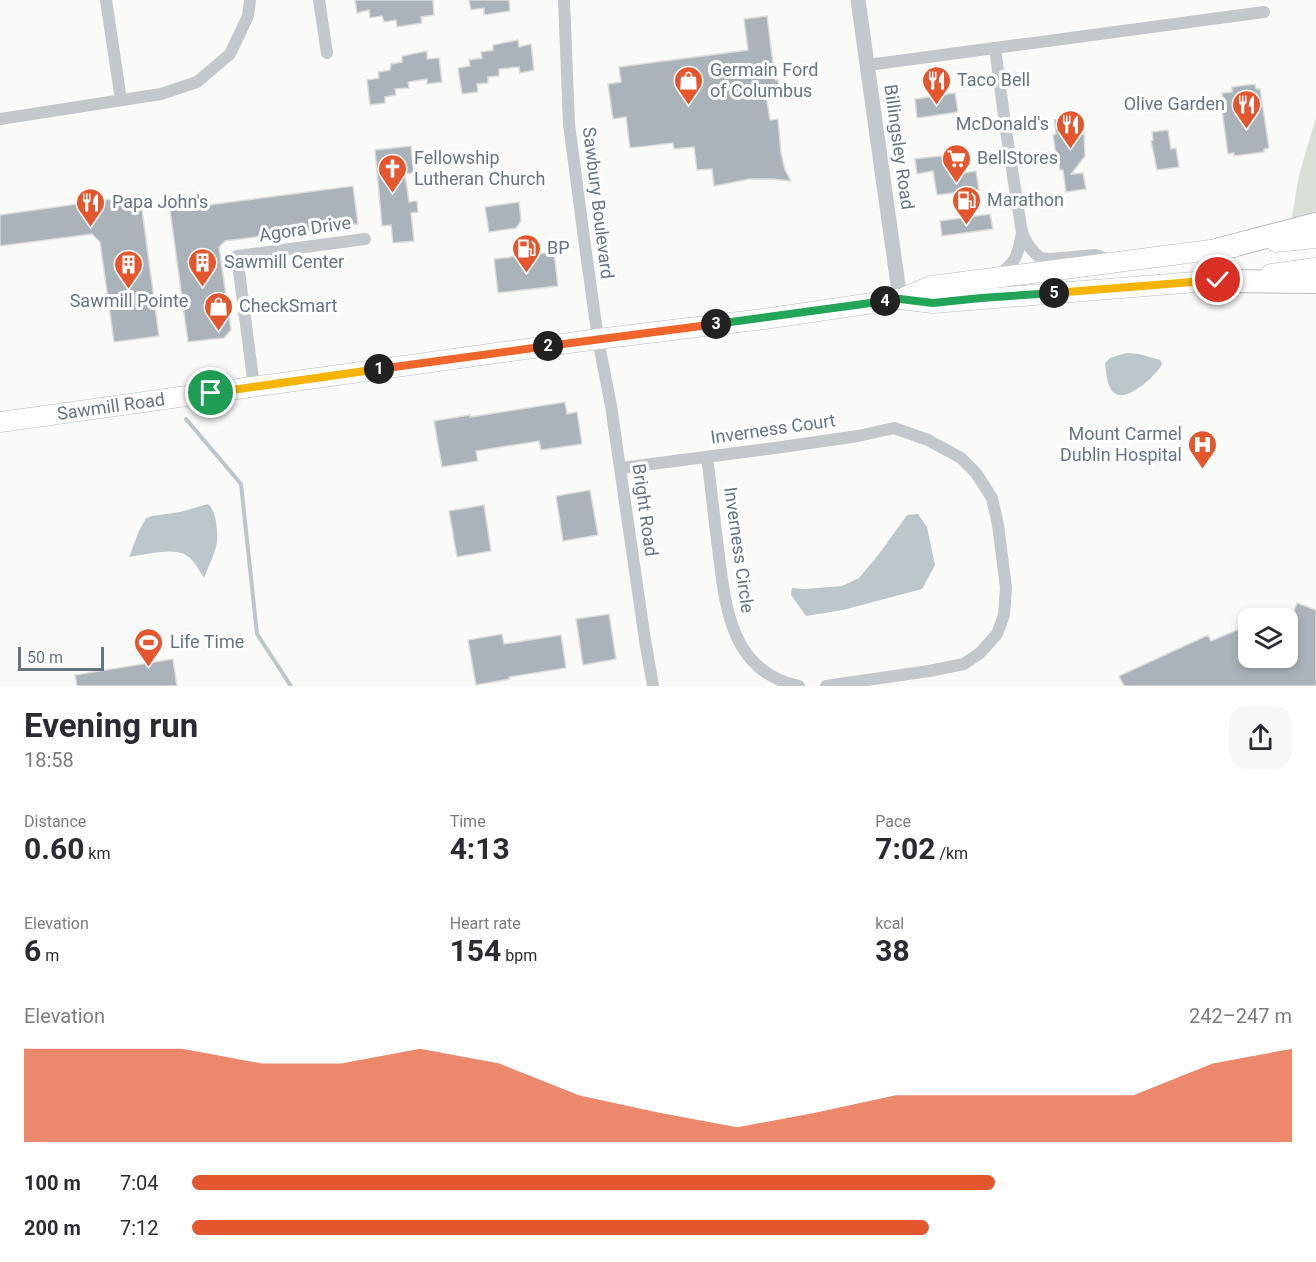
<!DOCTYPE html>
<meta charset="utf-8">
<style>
:root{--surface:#fff;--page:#f7f7f7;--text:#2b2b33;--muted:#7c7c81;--accent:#e4572e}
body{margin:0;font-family:Roboto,sans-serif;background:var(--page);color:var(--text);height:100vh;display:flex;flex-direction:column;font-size:22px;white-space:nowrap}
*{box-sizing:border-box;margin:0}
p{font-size:20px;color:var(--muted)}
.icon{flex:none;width:33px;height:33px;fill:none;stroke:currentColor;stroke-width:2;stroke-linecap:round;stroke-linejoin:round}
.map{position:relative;height:686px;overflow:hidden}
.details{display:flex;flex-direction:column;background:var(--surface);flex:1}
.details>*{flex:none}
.fabs{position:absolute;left:1238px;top:608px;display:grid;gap:12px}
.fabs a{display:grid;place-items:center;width:60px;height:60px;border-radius:12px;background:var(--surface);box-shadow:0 3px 9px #0003;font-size:30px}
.scale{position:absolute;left:18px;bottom:15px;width:86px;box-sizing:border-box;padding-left:6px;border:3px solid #657683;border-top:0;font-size:16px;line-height:21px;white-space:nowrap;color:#657683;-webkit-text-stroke:4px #fff;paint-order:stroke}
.pin{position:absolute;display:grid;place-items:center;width:51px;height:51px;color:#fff;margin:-26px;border:3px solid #fff;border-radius:50%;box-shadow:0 2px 6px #0007}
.km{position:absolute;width:30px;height:30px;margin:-15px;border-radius:50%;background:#222;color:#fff;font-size:16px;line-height:30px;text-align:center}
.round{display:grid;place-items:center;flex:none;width:63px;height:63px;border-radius:18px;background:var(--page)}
.summary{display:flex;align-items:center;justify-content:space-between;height:102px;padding:0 24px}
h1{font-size:33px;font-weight:700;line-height:45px}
.figures{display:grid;grid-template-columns:repeat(3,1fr);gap:9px;height:102px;padding:6px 24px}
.figures div{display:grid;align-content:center}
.figures b{font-size:30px;font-weight:700}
.figures small{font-size:16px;font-weight:400}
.figures p{font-size:16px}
.chart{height:168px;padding:12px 24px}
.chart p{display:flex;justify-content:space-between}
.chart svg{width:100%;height:108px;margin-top:6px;fill:var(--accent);opacity:.7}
ul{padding:0 24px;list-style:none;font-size:20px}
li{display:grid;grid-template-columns:96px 72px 1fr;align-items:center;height:45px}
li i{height:15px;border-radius:8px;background:var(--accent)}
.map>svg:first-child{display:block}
</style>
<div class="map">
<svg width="1316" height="686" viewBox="0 0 1316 686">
<rect width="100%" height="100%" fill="#fafaf8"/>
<path fill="#dadfd7" d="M1316,117V219L1291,223L1299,175Z"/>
<path fill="#bbc7cb" d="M1126,353L1139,354L1160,360L1162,364C1157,375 1128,401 1116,394C1107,390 1106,372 1105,363L1110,358Z
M208,504C216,510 218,531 217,541C216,552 208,567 204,578C199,570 194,560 186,555C172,547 144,555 129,557L139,531L146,518L152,516L180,512Z
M918,514L927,527L935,565L922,589L843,610L806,616L791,595L792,588L804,589L842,586L859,578L879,554L907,515Z"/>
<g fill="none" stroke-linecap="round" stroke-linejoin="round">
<path stroke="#bbc7cb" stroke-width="4" d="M186,419L241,484L257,634L291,686"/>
</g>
<path fill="#aab3b9" stroke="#dcdcda" stroke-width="1.5" d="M355,0H433L434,15L421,17L422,23L397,27L396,20L384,22L382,16L370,18L369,10L357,13Z
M469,0H509L510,11L484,15V8L471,10Z
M767,16L775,80H778L780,93L766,95L770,120L778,119L781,153L785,170L791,181L773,179H750L714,186L712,169L697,170L694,147L674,149L673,143L630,148L626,117L613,119L608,84L621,82L619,67L748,50L744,19Z
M518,40L519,47L531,44L534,70L520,73L519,67L499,69V76L488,77V83L477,84L478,92L462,94L458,68L470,66L469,60L482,58L481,52L493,50V45Z
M427,51V59L439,58L442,82L427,84V79L408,82L409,88L395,89L396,95L385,97V103L370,105L367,80L379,78L378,72L390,70L391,64L402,62V56Z
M1255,84L1256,89H1260L1269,148L1264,149V152L1234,156V153L1228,154L1222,110H1224L1222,93L1232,92V87Z
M955,93L958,112L917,118L915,99Z
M1074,112L1075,118L1079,117L1081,134L1084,133L1085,156L1071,174L1083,173L1086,189L1066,192L1063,170H1060L1058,155H1056L1053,135L1056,134L1054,120L1063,119L1062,113Z
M1168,130L1171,149L1176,148L1179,167L1157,170L1151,141L1153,140L1152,132Z
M411,146L414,173L405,174L409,202L417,201L418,212L411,213L414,241L393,243L391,225L382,226L375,150Z
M948,155L950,175L976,171L979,190L937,195L933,171L917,174L915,159Z
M353,186L358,224L225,241L219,247L231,330L224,338L188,342L170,210Z
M140,195L159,336L114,342L100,242L92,234L0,246V215Z
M519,202L521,221L516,228L489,232L485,207Z
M990,214L993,229L942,236L940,221Z
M554,252L558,286L498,293L494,259Z
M565,402L567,414L577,412L582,444L541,450L539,441L476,451L478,461L442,467L434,421L470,415V417Z
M590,490L598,535L563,541L556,496Z
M484,505L491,551L457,557L449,511Z
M1297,603L1316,610V686H1124L1119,676L1208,635L1211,641L1237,630L1248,634V657H1287V629Z
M609,614L616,659L583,665L576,619Z
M502,634L504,644L561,635L566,668L509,677L510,679L476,685L468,640Z
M173,659L177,686H77L75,675Z"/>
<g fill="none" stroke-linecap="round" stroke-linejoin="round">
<defs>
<g id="primary">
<path d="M1276,242L1316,238"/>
<path d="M1271,274L1316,268"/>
<path d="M903,298L931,286L1234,247"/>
<path id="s1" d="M0,422L598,339L764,319L900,299L933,303L1233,279"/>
</g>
<path id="motorway" d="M1220,249L1316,224
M1218,281L1316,282"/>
</defs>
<use href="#primary" stroke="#b5babe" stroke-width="21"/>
<use href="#motorway" stroke="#b4b9bd" stroke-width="24"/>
<path stroke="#c3c8cc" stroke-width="12" d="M106,0L121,100
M319,0L327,53
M564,0L569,124L583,231L598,339L611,406L645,640L653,686
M995,48L1005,124L1021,227C1023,240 1031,250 1040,258L1051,259L1095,255L1108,259
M868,65L1264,12
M0,119L161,94L197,82L230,54L248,16L250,0
M997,277C1017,260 1017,258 1022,233
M254,386L237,256L365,239
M707,457C711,487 714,517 718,548C725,605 730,672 799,686
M621,468L782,447L858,436L894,428L928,440L961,458L976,473L992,498L998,525L1006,588L1004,615L997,634L980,653L964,664L929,671L826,686"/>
<path stroke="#c3c8cc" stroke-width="15" d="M858,0L900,299"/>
<use href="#primary" stroke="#fff" stroke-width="20"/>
<use href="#motorway" stroke="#fff" stroke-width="22"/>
</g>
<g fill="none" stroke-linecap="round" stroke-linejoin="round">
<defs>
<path id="split-1" d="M211,393L379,369"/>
<path id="split-2" d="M379,369L548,346"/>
<path id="split-3" d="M548,346L716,324"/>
<path id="split-4" d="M716,324L885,301"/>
<path id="split-5" d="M885,301L900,299L933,303L981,298L1054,293"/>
<path id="split-6" d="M1054,293L1218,280"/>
</defs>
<use href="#split-1" stroke="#fff" stroke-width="12"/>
<use href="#split-2" stroke="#fff" stroke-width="12"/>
<use href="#split-3" stroke="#fff" stroke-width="12"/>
<use href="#split-4" stroke="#fff" stroke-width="12"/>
<use href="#split-5" stroke="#fff" stroke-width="12"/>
<use href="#split-6" stroke="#fff" stroke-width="12"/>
<use href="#split-1" stroke="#f5b400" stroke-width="8"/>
<use href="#split-2" stroke="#f0652b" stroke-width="8"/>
<use href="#split-3" stroke="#f0652b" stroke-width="8"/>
<use href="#split-4" stroke="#22a559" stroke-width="8"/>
<use href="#split-5" stroke="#22a559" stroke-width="8"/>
<use href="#split-6" stroke="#f5b400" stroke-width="8"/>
</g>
<defs>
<symbol id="shop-pin" viewBox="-11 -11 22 30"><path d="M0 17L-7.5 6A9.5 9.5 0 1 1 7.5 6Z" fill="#e4572e" stroke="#fff"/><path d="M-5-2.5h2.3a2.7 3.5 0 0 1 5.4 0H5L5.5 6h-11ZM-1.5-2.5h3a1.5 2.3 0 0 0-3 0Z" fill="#fff"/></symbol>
<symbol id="restaurant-pin" viewBox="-11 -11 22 30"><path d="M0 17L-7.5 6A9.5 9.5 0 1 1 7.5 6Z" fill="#e4572e" stroke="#fff"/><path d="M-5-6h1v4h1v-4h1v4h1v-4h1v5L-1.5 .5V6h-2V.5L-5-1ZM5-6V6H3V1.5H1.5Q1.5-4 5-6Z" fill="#fff"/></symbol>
<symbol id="supermarket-pin" viewBox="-11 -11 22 30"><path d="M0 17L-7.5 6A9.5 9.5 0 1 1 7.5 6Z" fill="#e4572e" stroke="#fff"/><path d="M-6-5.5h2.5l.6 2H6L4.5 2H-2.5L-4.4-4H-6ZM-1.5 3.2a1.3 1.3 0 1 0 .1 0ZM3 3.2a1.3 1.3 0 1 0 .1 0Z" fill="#fff"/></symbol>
<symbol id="church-pin" viewBox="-11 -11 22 30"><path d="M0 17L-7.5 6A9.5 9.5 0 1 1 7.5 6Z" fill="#e4572e" stroke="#fff"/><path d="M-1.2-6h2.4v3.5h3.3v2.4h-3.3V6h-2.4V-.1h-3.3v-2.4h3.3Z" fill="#fff"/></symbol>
<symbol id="fuel-pin" viewBox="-11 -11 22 30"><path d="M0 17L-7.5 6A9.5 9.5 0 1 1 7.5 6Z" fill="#e4572e" stroke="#fff"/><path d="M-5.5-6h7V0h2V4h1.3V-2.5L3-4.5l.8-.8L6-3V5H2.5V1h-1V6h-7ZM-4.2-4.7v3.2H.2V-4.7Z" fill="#fff"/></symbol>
<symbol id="building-pin" viewBox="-11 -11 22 30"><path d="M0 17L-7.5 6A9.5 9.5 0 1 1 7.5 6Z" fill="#e4572e" stroke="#fff"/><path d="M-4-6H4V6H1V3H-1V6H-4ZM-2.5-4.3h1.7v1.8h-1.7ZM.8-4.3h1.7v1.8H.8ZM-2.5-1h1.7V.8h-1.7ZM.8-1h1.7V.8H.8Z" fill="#fff"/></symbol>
<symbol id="hospital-pin" viewBox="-11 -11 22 30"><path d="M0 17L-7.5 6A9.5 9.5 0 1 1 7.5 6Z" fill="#e4572e" stroke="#fff"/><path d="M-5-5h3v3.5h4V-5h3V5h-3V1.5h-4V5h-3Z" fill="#fff"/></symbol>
<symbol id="stadium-pin" viewBox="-11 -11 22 30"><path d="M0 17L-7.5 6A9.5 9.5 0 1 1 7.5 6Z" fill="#e4572e" stroke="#fff"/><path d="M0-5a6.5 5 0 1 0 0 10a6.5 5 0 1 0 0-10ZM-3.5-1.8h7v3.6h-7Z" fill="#fff"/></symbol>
</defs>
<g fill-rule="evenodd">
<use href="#shop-pin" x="672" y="64" width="33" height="45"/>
<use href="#restaurant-pin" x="920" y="64" width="33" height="45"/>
<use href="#restaurant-pin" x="1230" y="88" width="33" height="45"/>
<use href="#restaurant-pin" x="1054" y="108" width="33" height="45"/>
<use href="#supermarket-pin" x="940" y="142" width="33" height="45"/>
<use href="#church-pin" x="376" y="152" width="33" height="45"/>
<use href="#fuel-pin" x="950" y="184" width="33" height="45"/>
<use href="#restaurant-pin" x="74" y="186" width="33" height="45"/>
<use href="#fuel-pin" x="510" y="232" width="33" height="45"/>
<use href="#building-pin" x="186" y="246" width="33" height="45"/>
<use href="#building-pin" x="112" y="248" width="33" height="45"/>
<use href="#shop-pin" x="202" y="290" width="33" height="45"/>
<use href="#hospital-pin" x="1186" y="428" width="33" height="45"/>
<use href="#stadium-pin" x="132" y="626" width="33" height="45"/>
</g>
<g text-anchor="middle" stroke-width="6" stroke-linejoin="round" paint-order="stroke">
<g font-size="18" fill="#657683" stroke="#fff" text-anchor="start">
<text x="710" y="76">Germain Ford<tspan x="710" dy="21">of Columbus</tspan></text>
<text x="957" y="86">Taco Bell</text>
<text x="1225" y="110" text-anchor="end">Olive Garden</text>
<text x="1049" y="130" text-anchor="end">McDonald's</text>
<text x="414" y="164">Fellowship<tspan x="414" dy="21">Lutheran Church</tspan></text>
<text x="977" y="164">BellStores</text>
<text x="987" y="206">Marathon</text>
<text x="112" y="208">Papa John's</text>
<text x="547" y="254">BP</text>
<text x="224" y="268">Sawmill Center</text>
<text x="129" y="307" text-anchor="middle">Sawmill Pointe</text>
<text x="239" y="312">CheckSmart</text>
<text x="1182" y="440" text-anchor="end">Mount Carmel<tspan x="1182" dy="21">Dublin Hospital</tspan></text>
<text x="170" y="648">Life Time</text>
</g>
<g font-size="18" fill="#657683" stroke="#fff">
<text transform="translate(899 147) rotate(82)" y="6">Billingsley Road</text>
<text transform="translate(598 203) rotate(83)" y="6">Sawbury Boulevard</text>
<text transform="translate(305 229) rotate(-8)" y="6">Agora Drive</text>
<text dy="6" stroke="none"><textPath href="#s1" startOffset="112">Sawmill Road</textPath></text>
<text transform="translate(773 429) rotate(-8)" y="6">Inverness Court</text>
<text transform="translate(645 510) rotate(82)" y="6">Bright Road</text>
<text transform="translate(739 550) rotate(82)" y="6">Inverness Circle</text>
</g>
</g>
</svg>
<div class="fabs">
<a><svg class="icon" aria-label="layers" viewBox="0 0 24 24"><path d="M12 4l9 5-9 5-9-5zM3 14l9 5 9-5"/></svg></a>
</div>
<div class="scale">50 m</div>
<div class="pin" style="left:211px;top:393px;background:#1e9e55"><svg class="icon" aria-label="arrive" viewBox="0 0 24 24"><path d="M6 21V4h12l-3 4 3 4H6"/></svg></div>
<div class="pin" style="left:1218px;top:280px;background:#d93025"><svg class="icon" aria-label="check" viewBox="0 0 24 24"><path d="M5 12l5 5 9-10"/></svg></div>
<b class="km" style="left:379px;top:369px">1</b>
<b class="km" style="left:548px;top:346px">2</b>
<b class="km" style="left:716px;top:324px">3</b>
<b class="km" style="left:885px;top:301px">4</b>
<b class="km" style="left:1054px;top:293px">5</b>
</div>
<section class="details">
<div class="summary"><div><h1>Evening run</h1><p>18:58</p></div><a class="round"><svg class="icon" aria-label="share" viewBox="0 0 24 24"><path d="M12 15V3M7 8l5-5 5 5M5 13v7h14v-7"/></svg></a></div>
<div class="figures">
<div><p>Distance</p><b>0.60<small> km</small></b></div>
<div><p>Time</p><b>4:13</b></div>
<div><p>Pace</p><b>7:02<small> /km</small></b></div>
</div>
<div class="figures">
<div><p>Elevation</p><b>6<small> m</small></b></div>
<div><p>Heart rate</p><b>154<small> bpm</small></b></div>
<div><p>kcal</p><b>38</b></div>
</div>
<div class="chart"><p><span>Elevation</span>242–247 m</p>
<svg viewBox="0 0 160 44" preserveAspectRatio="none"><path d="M0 44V6L10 6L20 6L30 12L40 12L50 6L60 12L70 25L80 32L90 38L100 32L110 25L120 25L130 25L140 25L150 12L160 6V44z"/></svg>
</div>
<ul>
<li><b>100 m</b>7:04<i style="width:73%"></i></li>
<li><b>200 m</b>7:12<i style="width:67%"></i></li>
</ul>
</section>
